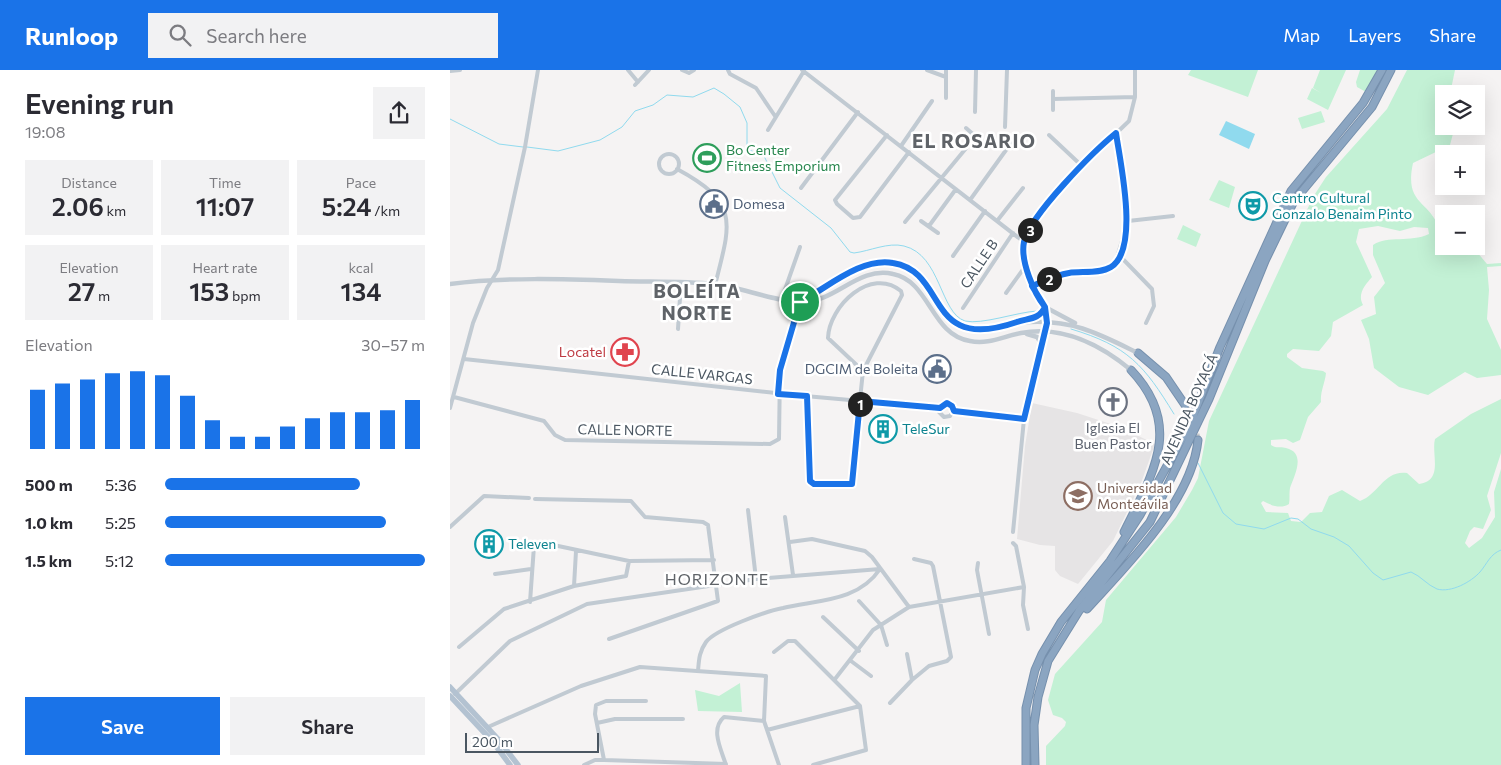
<!DOCTYPE html>
<meta charset="utf-8">
<style>
:root{--surface:#fff;--page:#f2f2f3;--text:#2b2b33;--muted:#7c7c81;--accent:#1a73e8}
body{margin:0;font-family:Commissioner,sans-serif;background:var(--page);color:var(--text);height:100vh;display:flex;flex-direction:column;font-size:19px;white-space:nowrap}
*{box-sizing:border-box;margin:0}
p{font-size:16px;color:var(--muted)}
.icon{flex:none;width:28px;height:28px;fill:none;stroke:currentColor;stroke-width:2;stroke-linecap:round;stroke-linejoin:round}
.map{position:relative;flex:1;overflow:hidden}
.side{display:flex;flex-direction:column;background:var(--surface);width:450px}
.side>*{flex:none}
.fabs{position:absolute;left:985px;top:15px;display:grid;gap:10px}
.fabs a{display:grid;place-items:center;width:50px;height:50px;border-radius:0px;background:var(--surface);box-shadow:0 5px 20px #0002;font-size:25px}
.scale{position:absolute;left:15px;bottom:12px;width:134px;box-sizing:border-box;padding-left:5px;border:2px solid #4a5661;border-top:0;font-size:14px;line-height:18px;white-space:nowrap;color:#4a5661;-webkit-text-stroke:4px #fff;paint-order:stroke}
.pin{position:absolute;display:grid;place-items:center;width:42px;height:42px;color:#fff;margin:-21px;border:2px solid #fff;border-radius:50%;box-shadow:0 1px 5px #0007}
.km{position:absolute;width:25px;height:25px;margin:-12px;border-radius:50%;background:#222;color:#fff;font-size:14px;line-height:25px;text-align:center}
.round{display:grid;place-items:center;flex:none;width:52px;height:52px;border-radius:0px;background:var(--page)}
.overview{display:flex;align-items:center;justify-content:space-between;height:85px;padding:0 25px}
h1{font-size:28px;font-weight:600;line-height:38px}
.figures{display:grid;grid-template-columns:repeat(3,1fr);gap:8px;height:85px;padding:5px 25px}
.figures div{display:grid;align-content:center;border-radius:0px;background:var(--page);text-align:center}
.figures b{font-size:25px;font-weight:600}
.figures small{font-size:14px;font-weight:400}
.figures p{font-size:14px}
.chart{height:140px;padding:10px 25px}
.chart p{display:flex;justify-content:space-between}
.chart svg{width:100%;height:90px;margin-top:5px;stroke:var(--accent);stroke-width:6}
.action{display:flex;gap:10px;margin-top:auto;padding:10px 25px}
.action a{flex:1;height:58px;border-radius:0px;background:var(--accent);color:#fff;font-size:20px;font-weight:600;line-height:58px;text-align:center}
.action a+a{background:var(--page);color:var(--text)}
ul{padding:0 25px;list-style:none;font-size:16px}
li{display:grid;grid-template-columns:80px 60px 1fr;align-items:center;height:38px}
li i{height:12px;border-radius:6px;background:var(--accent)}
header{display:flex;align-items:center;gap:30px;box-sizing:border-box;height:70px;padding:0 25px;background:var(--accent);color:#fff}
header strong{font-size:24px}
nav{display:flex;gap:28px;margin-inline-start:auto;font-size:18px}
.search{width:350px;height:45px;background:var(--page);display:flex;align-items:center;gap:12px;box-sizing:border-box;padding:0 18px;border-radius:0px;color:var(--muted);font-size:19px}
main{display:flex;flex:1;min-height:0}
.map>svg:first-child{display:block}
</style>
<header>
<strong>Runloop</strong>
<div class="search"><svg class="icon" aria-label="search" viewBox="0 0 24 24"><circle cx="10" cy="10" r="6"/><path d="M15 15l6 6"/></svg>Search here</div>
<nav><a>Map</a><a>Layers</a><a>Share</a></nav>
</header>
<main>
<section class="side">
<div class="overview"><div><h1>Evening run</h1><p>19:08</p></div><a class="round"><svg class="icon" aria-label="share" viewBox="0 0 24 24"><path d="M12 15V3M7 8l5-5 5 5M5 13v7h14v-7"/></svg></a></div>
<div class="figures">
<div><p>Distance</p><b>2.06<small> km</small></b></div>
<div><p>Time</p><b>11:07</b></div>
<div><p>Pace</p><b>5:24<small> /km</small></b></div>
</div>
<div class="figures">
<div><p>Elevation</p><b>27<small> m</small></b></div>
<div><p>Heart rate</p><b>153<small> bpm</small></b></div>
<div><p>kcal</p><b>134</b></div>
</div>
<div class="chart"><p><span>Elevation</span>30–57 m</p>
<svg viewBox="0 0 160 44" preserveAspectRatio="none"><path d="M5 44V15M15 44V12M25 44V10M35 44V7M45 44V6M55 44V8M65 44V18M75 44V30M85 44V38M95 44V38M105 44V33M115 44V29M125 44V26M135 44V26M145 44V25M155 44V20"/></svg>
</div>
<ul>
<li><b>500 m</b>5:36<i style="width:75%"></i></li>
<li><b>1.0 km</b>5:25<i style="width:85%"></i></li>
<li><b>1.5 km</b>5:12<i style="width:100%"></i></li>
</ul>
<div class="action"><a>Save</a><a>Share</a></div>
</section>
<div class="map">
<svg width="1051" height="695" viewBox="0 0 1051 695">
<rect width="100%" height="100%" fill="#f5f3f3"/>
<path fill="#e6e4e5" d="M582,333L627,343L670,357L705,374L691,413L663,471L628,514L610,506L605,500V476L590,475L567,469L575,376Z"/>
<path fill="#c3f1d5" d="M741,0H808L798,27L738,5Z
M870,0H896L878,40L857,29L862,18L871,23L863,18Z
M910,0H934L916,22L907,17L906,12Z
M957,0H1005L1000,24H994V56H1005L1000,75L1004,84L988,81L963,93C954,135 979,130 989,158L994,159V176H1022L1037,194L1051,193V196L1037,197L1039,220L1037,249L1051,280V305L1027,308L1015,302L978,325L949,317L924,298L919,269L911,250L926,244L924,227L935,213L923,185V175C938,165 960,173 979,164L978,158L964,157L950,161L928,156L909,159L906,172L922,207C915,215 907,224 913,235L883,252L881,266L869,281L843,279L837,284V287L852,298L873,301L876,303C875,313 870,322 871,332L858,347L850,370L843,373L836,369L821,370V375C827,379 830,376 836,378C857,383 844,406 840,418C839,424 840,429 839,434C831,439 822,436 813,431L811,433L816,442L838,443L841,451L851,452L860,443L872,442L879,426L892,420L910,431C929,424 934,400 957,403L969,414C994,411 981,384 985,369L1021,344L1051,329V383L1037,426L1041,440L1033,459L1024,457L1020,461L1015,473L1019,478L1032,468L1045,447L1044,422L1051,399V695H596V676L615,656L616,652L612,648L603,645L598,630L605,604L652,552L656,530L726,447L742,420L748,408L759,351L863,127L876,107L937,39Z
M871,41L875,52L852,59L848,48Z
M769,110L785,117L779,138L759,130Z
M733,155L751,164L746,177L727,169Z
M290,613L292,642L248,641L245,620L269,626Z"/>
<path fill="#90daee" d="M776,51L805,64L799,79L769,65Z"/>
<g fill="none" stroke-linecap="round" stroke-linejoin="round">
<path stroke="#90daee" stroke-width="1" d="M0,49L49,74L73,77
M77,77L108,81L150,70L172,57L185,41L203,35L217,25L243,27L264,18L274,24L290,37L297,53V79L314,86L330,118L381,158L400,182L404,183C420,181 438,172 454,176C491,185 490,243 515,251C532,255 567,242 587,241
M621,259C678,276 694,295 724,344
M748,393L773,443L786,454L814,459L841,448L848,449L861,459L884,467L899,476L923,503L933,510L961,502C971,506 977,515 987,519C1001,523 1021,512 1030,502C1037,494 1040,484 1051,480"/>
<path stroke="#caccce" stroke-width="7" stroke-dasharray="7 3.5" stroke-linecap="butt" d="M735,335L748,370"/>
<defs>
<path id="motorway" d="M688,283L716,307L735,335
M674,462C703,403 734,356 681,300
M637,539C677,495 742,431 748,370
M576,695V638L585,600L592,584L611,552L660,491L690,445L740,354L770,277L841,121L913,33L932,0
M585,695L584,655L588,627L598,591L629,541L700,452L759,329L815,191L844,131L922,37L941,0"/>
</defs>
<use href="#motorway" stroke="#7690ad" stroke-width="9"/>
<path stroke="#c1cad2" stroke-width="4" d="M178,0L188,12
M232,0L239,3L244,0
M278,0L280,4L306,18L325,46
M352,0L574,172
M477,0L496,7V0
M0,1L10,0
M496,7V28
M185,15L199,0
M603,21V40
M603,29L685,27
M525,42L526,0
M555,57L557,0
M516,58L533,73
M318,60L354,1
M437,65L385,130L387,134L403,148L410,147L459,82
M599,65L632,96
M451,76L482,31
M209 94a10 10 0 1 1 20 0a10 10 0 1 1-20 0Z
M227,99C290,133 281,152 265,215
M351,118L408,42
M520,130L564,69
M471,151L488,163
M547,151L573,118
M678,151L723,146
M455,152L527,65
M479,156L506,119
M669,185L702,219L704,236L696,253
M503,186L535,141
M582,216L619,203L658,199L665,194L678,151L666,63
M556,223L577,194
M332,228L350,177
M513,238L563,163
M228,259L231,212
M14,289L344,325L489,338L497,333L501,335L503,341
M357,326L360,411L364,414L401,415L413,301L452,225L451,221C421,196 379,236 378,268L413,301
M4,327L94,351L105,365L115,370L320,374L329,369L330,300L350,232
M0,338L23,253L37,218L48,200L75,77L88,0
M489,338V342L494,347L500,346L503,341
M503,341L574,349
M85,429L181,431L195,447L253,452L258,455L268,531L159,569
M298,440L306,509
M335,447L343,505
M0,457L34,426L79,428
M563,462L574,349L597,253L595,237L587,226L579,205L574,172L584,152L632,96L679,51L685,27V0
M340,472L362,469L415,481L422,487L459,537L574,517
M563,473L566,476L574,517L573,535L578,559
M528,493L527,500L539,564
M45,504L81,499
M124,516L126,481
M409,531L431,555L437,575
M80,532L84,476L86,473H94L179,491L264,490
M373,547L409,581
M9,577L54,539L124,516L176,506L179,491
M324,582L338,571H345L410,636L416,680L363,695
M457,584L462,610L479,596L497,591L501,587L483,496L481,493L464,489
M401,591L421,606
M248,601C249,590 249,582 256,572C266,559 317,541 333,538C367,530 408,532 430,499
M385,609L423,560L459,537
M5,624L60,571L137,534L306,509L430,499
M440,633L462,610
M147,653L165,649H233
M38,657L131,616L190,597L316,606L314,651L329,695
M317,660L410,636
M154,690L145,644L146,635L156,631H196
M134,695L145,690H154L276,694
M276,695C271,679 260,659 274,647L314,651"/>
<path stroke="#c1cad2" stroke-width="4.5" d="M0,214C56,207 113,209 169,211C201,212 232,211 264,214C291,217 325,232 352,232C386,232 408,196 443,204C480,211 481,265 520,271C538,275 554,266 571,263C612,255 651,275 681,300
M354,230C378,217 406,193 435,192C477,191 480,244 513,257C533,265 559,253 580,252C624,250 649,264 688,283
M568,252L588,247L595,237L625,253
M577,264L587,267L593,276"/>
<path stroke="#b3c2d1" stroke-width="5.5" d="M0,617L48,669L68,695
M0,626L43,672L60,695"/>
<use href="#motorway" stroke="#8ba5c1" stroke-width="7"/>
</g>
<g fill="none" stroke-linecap="round" stroke-linejoin="round">
<defs>
<path id="route" d="M350,232L330,300L328,324L357,326L360,411L364,414H402L410,331L490,338L497,333L502,336L504,341L574,349L597,253L595,237L582,216C594,211 606,205 619,203C631,201 650,204 661,197C690,179 670,92 666,63C644,81 580,145 574,172C570,191 584,223 595,237C589,250 578,248 567,252C474,284 499,202 443,193C411,187 377,218 350,232"/>
</defs>
<use href="#route" stroke="#fff" stroke-width="10"/>
<use href="#route" stroke="#1a73e8" stroke-width="6"/>
</g>
<defs>
<symbol id="stadium-ring" viewBox="-11 -11 22 22"><circle r="9.5" fill="#fff" stroke="#2e9e5b" stroke-width="1.5"/><path d="M0-5a6.5 5 0 1 0 0 10a6.5 5 0 1 0 0-10ZM-3.5-1.8h7v3.6h-7Z" fill="#2e9e5b"/></symbol>
<symbol id="civic-ring" viewBox="-11 -11 22 22"><circle r="9.5" fill="#fff" stroke="#5c6f8a" stroke-width="1.5"/><path d="M-.6-6.5H3V-4.5H.6V-3L4-1V1h2V6H-6V1h2V-1L-.6-3ZM-1.2 2.5V6h2.4V2.5Z" fill="#5c6f8a"/></symbol>
<symbol id="theatre-ring" viewBox="-11 -11 22 22"><circle r="9.5" fill="#fff" stroke="#0f9aa8" stroke-width="1.5"/><path d="M-5-5.5Q0-4 5-5.5V0Q5 5 0 6Q-5 5-5 0ZM-3.3-2.5H-1v1.5H-3.3ZM1-2.5H3.3v1.5H1ZM-2.8 1Q0 5.5 2.8 1Z" fill="#0f9aa8"/></symbol>
<symbol id="pharmacy-ring" viewBox="-11 -11 22 22"><circle r="9.5" fill="#fff" stroke="#e0444e" stroke-width="1.5"/><path d="M-2-6h4v4h4v4h-4v4h-4v-4h-4v-4h4Z" fill="#e0444e"/></symbol>
<symbol id="church-ring" viewBox="-11 -11 22 22"><circle r="9.5" fill="#fff" stroke="#6b7280" stroke-width="1.5"/><path d="M-1.2-6h2.4v3.5h3.3v2.4h-3.3V6h-2.4V-.1h-3.3v-2.4h3.3Z" fill="#6b7280"/></symbol>
<symbol id="building-ring" viewBox="-11 -11 22 22"><circle r="9.5" fill="#fff" stroke="#0f9aa8" stroke-width="1.5"/><path d="M-4-6H4V6H1V3H-1V6H-4ZM-2.5-4.3h1.7v1.8h-1.7ZM.8-4.3h1.7v1.8H.8ZM-2.5-1h1.7V.8h-1.7ZM.8-1h1.7V.8H.8Z" fill="#0f9aa8"/></symbol>
<symbol id="university-ring" viewBox="-11 -11 22 22"><circle r="9.5" fill="#fff" stroke="#8d6e63" stroke-width="1.5"/><path d="M0-5L7-2L0 1L-7-2ZM-4 1L0 2.5L4 1V4Q0 6-4 4Z" fill="#8d6e63"/></symbol>
</defs>
<g fill-rule="evenodd">
<use href="#stadium-ring" x="241" y="72" width="32" height="32"/>
<use href="#civic-ring" x="248" y="118" width="32" height="32"/>
<use href="#theatre-ring" x="787" y="120" width="32" height="32"/>
<use href="#pharmacy-ring" x="159" y="266" width="32" height="32"/>
<use href="#civic-ring" x="471" y="283" width="32" height="32"/>
<use href="#church-ring" x="647" y="316" width="32" height="32"/>
<use href="#building-ring" x="417" y="343" width="32" height="32"/>
<use href="#university-ring" x="612" y="410" width="32" height="32"/>
<use href="#building-ring" x="23" y="458" width="32" height="32"/>
</g>
<g text-anchor="middle" stroke-width="5" stroke-linejoin="round" paint-order="stroke">
<g font-size="14" fill="#27864d" stroke="#fff" text-anchor="start">
<text x="276" y="85">Bo Center<tspan x="276" dy="16">Fitness Emporium</tspan></text>
</g>
<g font-size="14" fill="#0d838f" stroke="#fff" text-anchor="start">
<text x="822" y="133">Centro Cultural<tspan x="822" dy="16">Gonzalo Benaim Pinto</tspan></text>
<text x="452" y="364">TeleSur</text>
<text x="58" y="479">Televen</text>
</g>
<g font-size="14" fill="#4e5e75" stroke="#fff" text-anchor="start">
<text x="283" y="139">Domesa</text>
<text x="468" y="304" text-anchor="end">DGCIM de Boleita</text>
</g>
<g font-size="14" fill="#4a5661" stroke="#fff">
<text transform="translate(529 194) rotate(-56)" y="5">CALLE B</text>
<text transform="translate(252 304) rotate(6)" y="5">CALLE VARGAS</text>
<text transform="translate(739 339) rotate(-66)" y="5">AVENIDA BOYACÁ</text>
<text transform="translate(175 360) rotate(1)" y="5">CALLE NORTE</text>
</g>
<g font-size="14" fill="#be3a42" stroke="#fff" text-anchor="end">
<text x="156" y="287">Locatel</text>
</g>
<g font-size="14" fill="#5b616d" stroke="#fff">
<text x="663" y="363">Iglesia El<tspan x="663" dy="16">Buen Pastor</tspan></text>
</g>
<g font-size="14" fill="#785e54" stroke="#fff" text-anchor="start">
<text x="647" y="423">Universidad<tspan x="647" dy="16">Monteávila</tspan></text>
</g>
<g font-size="16" letter-spacing="1" fill="#5f6368" stroke="#fff">
<text x="267" y="515">HORIZONTE</text>
</g>
<g font-size="19" font-weight="bold" letter-spacing="1" fill="#5f6368" stroke="#fff">
<text x="524" y="78">EL ROSARIO</text>
<text x="247" y="228">BOLEÍTA<tspan x="247" dy="22">NORTE</tspan></text>
</g>
</g>
</svg>
<div class="fabs">
<a><svg class="icon" aria-label="layers" viewBox="0 0 24 24"><path d="M12 4l9 5-9 5-9-5zM3 14l9 5 9-5"/></svg></a>
<a>+</a>
<a>−</a>
</div>
<div class="scale">200 m</div>
<div class="pin" style="left:350px;top:232px;background:#1e9e55"><svg class="icon" aria-label="arrive" viewBox="0 0 24 24"><path d="M6 21V4h12l-3 4 3 4H6"/></svg></div>
<b class="km" style="left:410px;top:334px">1</b>
<b class="km" style="left:599px;top:209px">2</b>
<b class="km" style="left:580px;top:160px">3</b>
</div>
</main>
